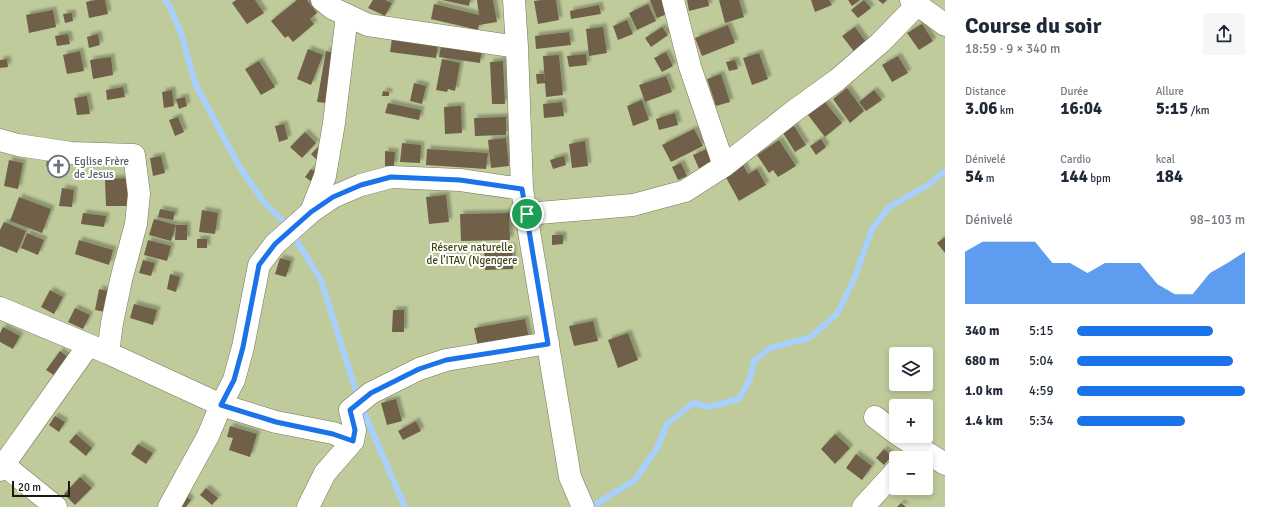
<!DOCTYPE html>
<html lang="fr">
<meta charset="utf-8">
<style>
:root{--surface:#fff;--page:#f6f6f7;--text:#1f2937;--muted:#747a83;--accent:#1a73e8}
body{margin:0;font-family:Signika,sans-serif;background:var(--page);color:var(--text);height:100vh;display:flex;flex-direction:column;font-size:15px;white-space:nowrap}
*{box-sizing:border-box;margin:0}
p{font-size:13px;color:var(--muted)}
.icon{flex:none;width:22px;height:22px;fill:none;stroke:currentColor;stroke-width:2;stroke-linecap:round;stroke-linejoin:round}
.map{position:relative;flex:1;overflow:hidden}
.sheet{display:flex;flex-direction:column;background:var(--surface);width:320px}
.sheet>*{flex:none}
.tools{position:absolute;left:889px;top:347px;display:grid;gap:8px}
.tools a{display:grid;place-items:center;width:44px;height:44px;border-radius:4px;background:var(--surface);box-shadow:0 2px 6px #0003;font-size:20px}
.scale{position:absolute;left:12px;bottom:10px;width:58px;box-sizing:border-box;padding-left:4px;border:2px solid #1e180e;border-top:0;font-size:11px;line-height:14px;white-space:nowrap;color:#1e180e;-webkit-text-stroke:3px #fff;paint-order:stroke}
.pin{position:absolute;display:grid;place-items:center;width:34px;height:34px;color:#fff;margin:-17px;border:2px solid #fff;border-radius:50%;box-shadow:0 1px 4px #0007}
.round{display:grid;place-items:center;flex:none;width:42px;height:42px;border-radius:4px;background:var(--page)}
.headline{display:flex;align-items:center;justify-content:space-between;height:68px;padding:0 20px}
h1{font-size:22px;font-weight:700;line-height:30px}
.stats{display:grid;grid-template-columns:repeat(3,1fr);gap:6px;height:68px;padding:4px 20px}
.stats div{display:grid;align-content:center}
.stats b{font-size:17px;font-weight:700}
.stats small{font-size:11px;font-weight:400}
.stats p{font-size:11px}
.chart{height:112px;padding:8px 20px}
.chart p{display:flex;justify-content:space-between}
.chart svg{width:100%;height:72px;margin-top:4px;fill:var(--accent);opacity:.7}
ul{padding:0 20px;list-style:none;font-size:13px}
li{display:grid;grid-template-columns:64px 48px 1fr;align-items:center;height:30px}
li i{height:10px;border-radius:5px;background:var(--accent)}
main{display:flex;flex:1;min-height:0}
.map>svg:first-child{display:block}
</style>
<main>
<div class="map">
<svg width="945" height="507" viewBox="0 0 945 507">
<defs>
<filter id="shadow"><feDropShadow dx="3.5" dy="-3.5" stdDeviation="1" flood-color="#0004"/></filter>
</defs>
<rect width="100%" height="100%" fill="#f8e6cb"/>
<path fill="#bfcb9a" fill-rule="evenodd" d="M0,0H945V507H0ZM896,354H926V384H896ZM896,406H926V436H896ZM896,458H926V488H896Z"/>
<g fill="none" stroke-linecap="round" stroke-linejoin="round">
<path stroke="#a7d0fd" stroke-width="6" d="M165,0L170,7L182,36L195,83L217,125L239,166L263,201L285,223
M295,238L321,280L358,398
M361,406L405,507
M591,507L635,480L657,448L667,424L693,403L709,407L739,399L750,379L754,361L770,348L809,338L837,314L855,277L872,229L889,207L928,185L945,171"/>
</g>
<path fill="#6f6048" filter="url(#shadow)" d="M96,0H105L108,14L89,18L86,2Z
M236,0H255L264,13L247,24L232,3Z
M297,0H307L317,13L310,19L314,24L293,42L288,36L285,38L271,21Z
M373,0H385L392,3L385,16L368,8Z
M442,0H470L469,6Z
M477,0H493L497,22L479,25L478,30L431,19L434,4L479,15Z
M542,0H556L559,20L538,24L534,1Z
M650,0H661L667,14L657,18Z
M687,0H708L709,6L689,11Z
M719,0H739L744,17L725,23Z
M811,0H829L832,5L815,12Z
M848,0H860L852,6Z
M864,0L871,8L858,18L851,10Z
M878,0H887L883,4Z
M648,4L656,21L637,30L629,13Z
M599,5L601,14L571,19L570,11Z
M53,10L56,27L29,33L26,15Z
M72,13L73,21L65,23L63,14Z
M627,20L633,34L618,40L613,26Z
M922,24L933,41L919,50L907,33Z
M728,25L735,43L702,56L695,38Z
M603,27L607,53L589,56L586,29Z
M662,27L668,35L651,47L645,38Z
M855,27L868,45L856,54L842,36Z
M569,32L571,45L536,49L535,36Z
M68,34L70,44L57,46L55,36Z
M98,34L100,45L89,48L87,37Z
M392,38L438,44L436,58L390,52Z
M442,40L482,46L480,63L439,57Z
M308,49L323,55L311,85L297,79Z
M80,51L84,71L67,74L63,55Z
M326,51L335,53L327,103L317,102Z
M666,52L673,66L662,72L654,58Z
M759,53L768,79L752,85L743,58Z
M586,54L587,65L569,67L567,56Z
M559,55L563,95L546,97L543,56Z
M898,56L908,73L892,82L882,65Z
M111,57L113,75L93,79L90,60Z
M7,59L8,67L0,68V60Z
M442,59L460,63L455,91L448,89L447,92L436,90Z
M735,60L738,69L729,71L726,62Z
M259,61L275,87L261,95L245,69Z
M503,61L505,104H492L490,62Z
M536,74H544L545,83L537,84Z
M721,74L730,102L716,106L707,79Z
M666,76L672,92L645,102L639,85Z
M414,83L426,86L422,104L410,101Z
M123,87L125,97L107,100L106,90Z
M847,88L864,111L850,123L833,99Z
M172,90L174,106L164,108L162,92Z
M874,90L882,100L866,111L859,102Z
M383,91L389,92V96H382Z
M87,96L90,114L77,115L74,98Z
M185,97L187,106L179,109L176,99Z
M642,100L649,120L633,126L627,106Z
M562,102L564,116L544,118L543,104Z
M825,102L842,123L825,137L808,115Z
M388,103L421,110L419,120L385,113Z
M461,106L462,133L445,134L444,107Z
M675,113L678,125L659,130L656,119Z
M178,117L184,132L175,136L169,120Z
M506,117V135L475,136L474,118Z
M284,124L288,139L279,142L275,126Z
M794,126L806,145L795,152L783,133Z
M694,129L703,146L671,162L662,145Z
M305,132L316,143L302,158L290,147Z
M506,138L509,166L491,168L488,140Z
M821,139L826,147L816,155L810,146Z
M779,140L796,166L778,177L773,170L769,173L757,155Z
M585,141L588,166L572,168L569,144Z
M402,143L421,145L420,163L400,162Z
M318,147L324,153L317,160L311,154Z
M709,148L715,164L700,171L693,155Z
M427,149L488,153L486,169L426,165Z
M385,151L395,152L394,166H385Z
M48,154L58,156L56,167L46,166Z
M161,156L165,173L153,176L150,158Z
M564,156L566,165L553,169L550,160Z
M9,160L23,163L18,189L4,186Z
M681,163L687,176L678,180L672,167Z
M742,163L748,174L757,169L766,185L739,201L724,174Z
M311,169L318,173L312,182L305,177Z
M133,178L129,206H106L105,179Z
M62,188L74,190L72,207L59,206Z
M446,195L449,222L429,224L426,197Z
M19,197L51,209L42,233L10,221Z
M160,209L175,212L173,220L158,217Z
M202,210L218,213L215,234L199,232Z
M83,213L106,216L104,227L81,224Z
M509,213L510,240L461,241L460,214Z
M154,219L176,225L171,241L149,235Z
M4,222L26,231L17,253L0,246V230Z
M176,225H187V240H175Z
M27,233L44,240L38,255L21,248Z
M552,235H563V244L552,245Z
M945,237V253L937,243Z
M197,239H207V248H197Z
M79,240L113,250L109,265L75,254Z
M148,240L171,246L167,261L144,255Z
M512,247L513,269L485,270L484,248Z
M280,258L291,261L286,277L275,274Z
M143,260L155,263L151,276L139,273Z
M170,274L180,277L176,292L167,289Z
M99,289L109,291L105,312L95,310Z
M50,290L63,297L54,314L41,307Z
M134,304L157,310L153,325L130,318Z
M75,308L90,315L83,329L68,322Z
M393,310H404V332H392Z
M525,319L530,342L479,351L474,328Z
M593,321L598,341L574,346L569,326Z
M3,327L20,336L13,349L0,342V333Z
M628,333L638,360L618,368L608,340Z
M60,351L69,358L55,376L46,370Z
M396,399L402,421L387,425L381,403Z
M55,416L65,422L59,432L49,425Z
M416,421L421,431L403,440L398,431Z
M230,426L257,434L250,457L229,450L233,438L227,437Z
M76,434L92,448L86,456L69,442Z
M835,434L850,448L835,464L821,449Z
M138,444L153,453L146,464L131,454Z
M884,449L892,456L884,465L876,458Z
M856,454L872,466L862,480L846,468Z
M80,477L92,488L75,505L64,494Z
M206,488L218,498L212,505L200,495Z
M185,495L191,500L186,507H176Z
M901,503L906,507H897Z"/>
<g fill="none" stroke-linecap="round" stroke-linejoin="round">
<defs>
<path id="minor" d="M322,0L332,8L368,25L517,47
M514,0L517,47L522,189L570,477L583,507
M673,0L690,67L724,166
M911,0L945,25
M0,140L18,145L71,153L134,155L139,194L136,224L121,280L112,323L108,353
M311,212L325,176L334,123L347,15
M527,214L633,205L685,191L724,166L794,111L837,80L880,43L917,5
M0,308L108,353L221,405L234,380L243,347L259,265L275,244L311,212L333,197L361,185L391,177L460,180L522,189
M875,417L896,433
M900,436L945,464
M4,465L56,507
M0,470L88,346
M169,507L208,436L221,405L276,422L333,433L353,441
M308,507L325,473L353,441L355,430L350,410L371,393L419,369L446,360L548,343
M863,507L896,471"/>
</defs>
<use href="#minor" stroke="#817259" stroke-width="23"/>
<use href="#minor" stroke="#fff" stroke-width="22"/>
</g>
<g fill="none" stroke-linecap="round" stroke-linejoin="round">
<defs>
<path id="route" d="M391,177L460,180L522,189L548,344L446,360L419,369L371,393L350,410L355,430L353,441L333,434L276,422L221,405L234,380L243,347L259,265L275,244L311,212L333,197L361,185Z"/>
</defs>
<use href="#route" stroke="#fff" stroke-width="8"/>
<use href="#route" stroke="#1a73e8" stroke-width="5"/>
</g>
<defs>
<symbol id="church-ring" viewBox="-11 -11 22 22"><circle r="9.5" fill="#fff" stroke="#6b7280" stroke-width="1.5"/><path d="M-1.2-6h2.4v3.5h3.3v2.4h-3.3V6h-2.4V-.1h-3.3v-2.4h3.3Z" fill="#6b7280"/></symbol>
</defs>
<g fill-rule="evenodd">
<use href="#church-ring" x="46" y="154" width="25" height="25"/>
</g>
<g text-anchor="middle" stroke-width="4" stroke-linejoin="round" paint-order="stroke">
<g font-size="11" fill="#5b616d" stroke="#fff" text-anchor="start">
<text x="74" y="165">Eglise Frère<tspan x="74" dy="13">de Jesus</tspan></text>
</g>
<g font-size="11" fill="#3d4711" stroke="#fff">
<text x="472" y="251">Réserve naturelle<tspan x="472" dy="13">de l'ITAV (Ngengere</tspan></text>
</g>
</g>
</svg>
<div class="tools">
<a><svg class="icon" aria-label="layers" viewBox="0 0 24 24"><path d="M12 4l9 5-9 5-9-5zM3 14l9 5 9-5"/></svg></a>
<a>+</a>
<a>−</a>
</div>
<div class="scale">20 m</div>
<div class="pin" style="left:527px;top:214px;background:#1e9e55"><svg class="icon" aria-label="arrive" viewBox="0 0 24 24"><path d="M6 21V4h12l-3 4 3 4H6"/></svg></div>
</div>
<section class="sheet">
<div class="headline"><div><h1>Course du soir</h1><p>18:59 · 9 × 340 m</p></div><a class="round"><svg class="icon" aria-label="share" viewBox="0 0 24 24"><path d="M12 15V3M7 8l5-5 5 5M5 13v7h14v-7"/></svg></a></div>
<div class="stats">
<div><p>Distance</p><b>3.06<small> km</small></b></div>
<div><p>Durée</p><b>16:04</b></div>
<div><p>Allure</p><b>5:15<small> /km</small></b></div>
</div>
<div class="stats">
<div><p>Dénivelé</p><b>54<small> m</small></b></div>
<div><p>Cardio</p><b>144<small> bpm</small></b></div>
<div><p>kcal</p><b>184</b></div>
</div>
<div class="chart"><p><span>Dénivelé</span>98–103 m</p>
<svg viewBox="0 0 160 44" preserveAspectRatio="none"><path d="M0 44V12L10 6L20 6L30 6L40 6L50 19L60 19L70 25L80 19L90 19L100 19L110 32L120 38L130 38L140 25L150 19L160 12V44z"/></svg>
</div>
<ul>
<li><b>340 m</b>5:15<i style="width:81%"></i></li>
<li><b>680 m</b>5:04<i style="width:93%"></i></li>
<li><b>1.0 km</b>4:59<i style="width:100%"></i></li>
<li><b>1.4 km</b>5:34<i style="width:64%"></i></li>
</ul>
</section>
</main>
